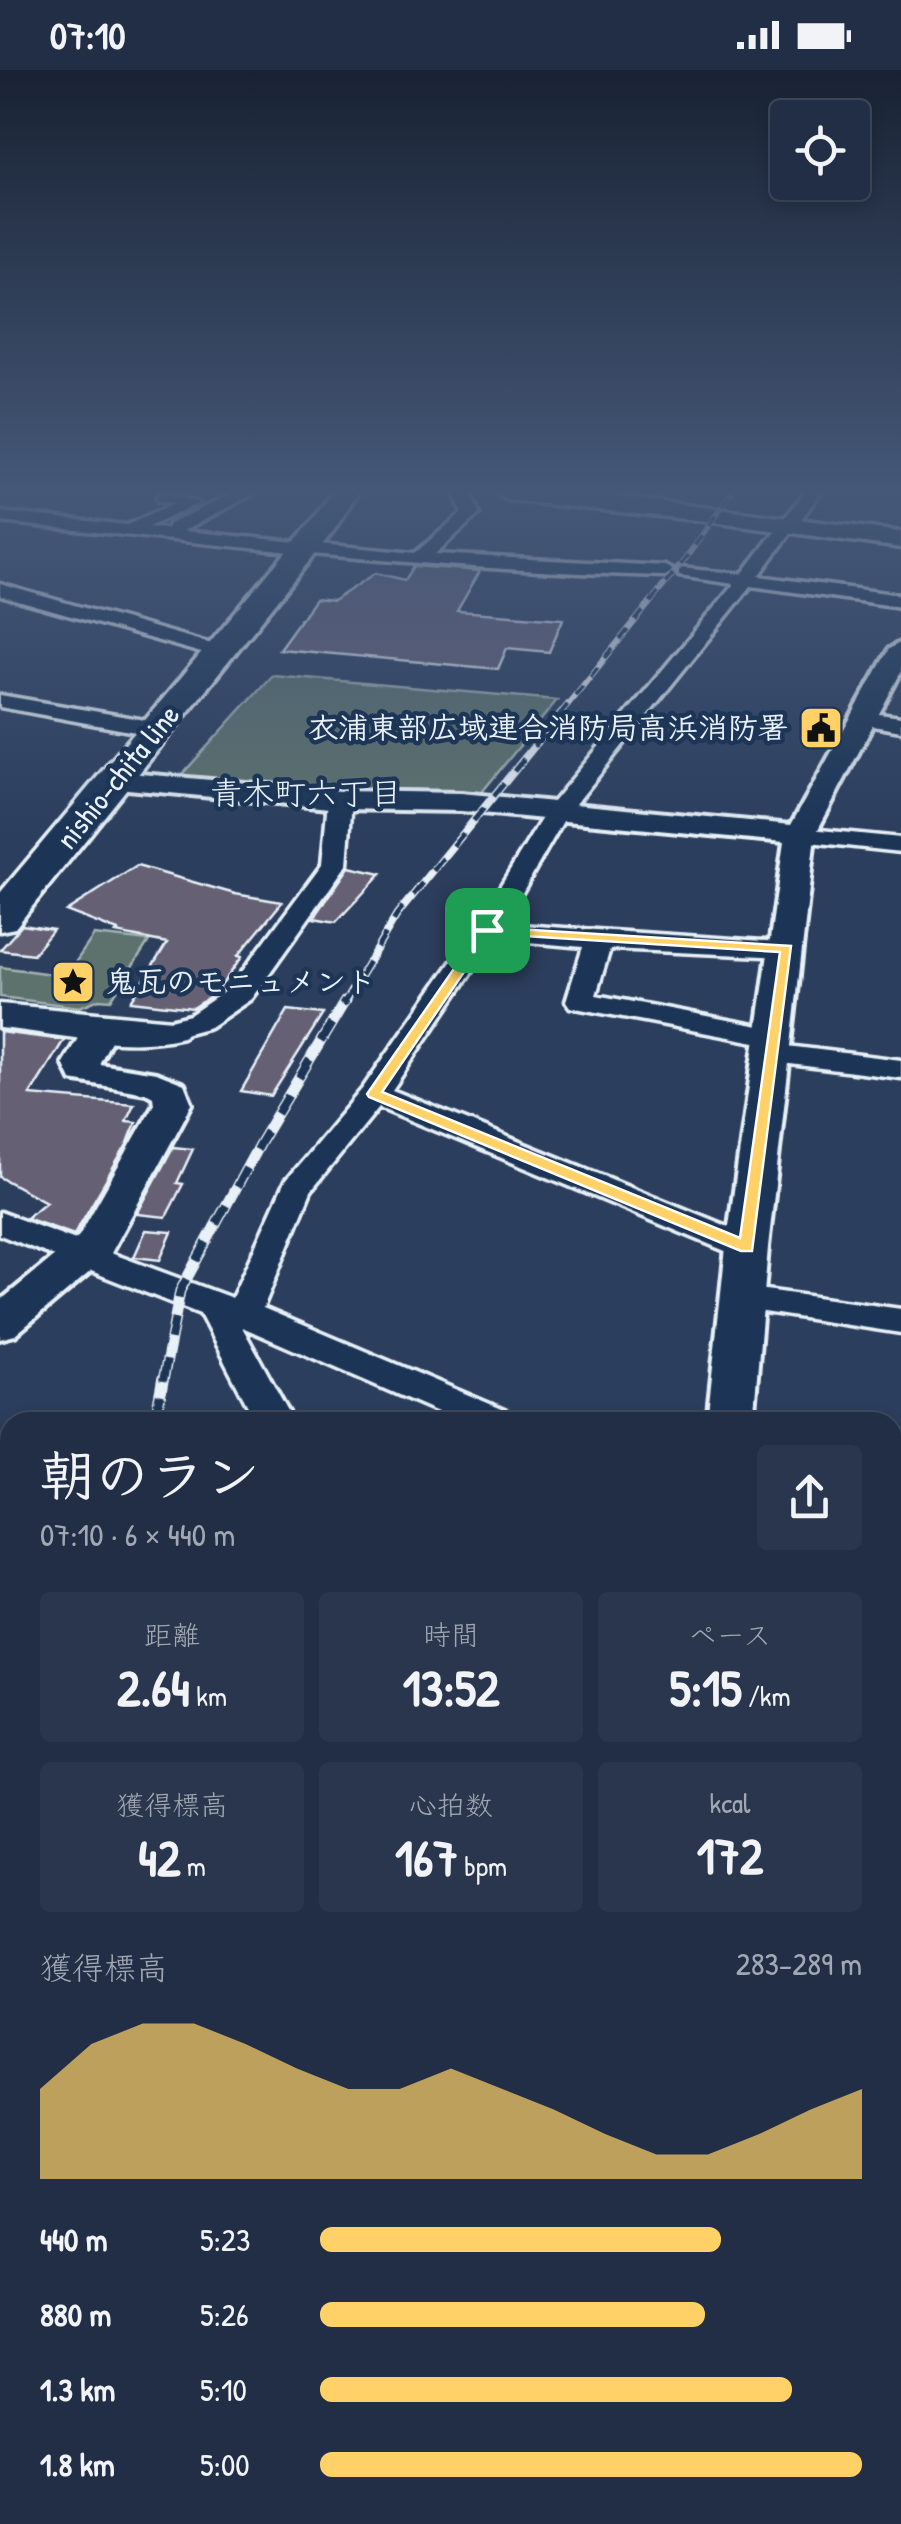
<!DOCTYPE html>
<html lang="ja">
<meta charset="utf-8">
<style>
:root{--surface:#212e46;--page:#29364d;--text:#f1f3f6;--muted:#a2a8b3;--line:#3e4a5f;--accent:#ffd166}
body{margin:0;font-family:"Patrick Hand","Klee One",sans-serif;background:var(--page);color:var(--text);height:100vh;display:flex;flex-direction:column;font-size:38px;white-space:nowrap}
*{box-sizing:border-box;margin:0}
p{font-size:32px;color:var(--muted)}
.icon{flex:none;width:55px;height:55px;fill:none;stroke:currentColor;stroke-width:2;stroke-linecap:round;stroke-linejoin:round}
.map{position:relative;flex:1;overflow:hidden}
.side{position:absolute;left:0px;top:1342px;width:902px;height:1112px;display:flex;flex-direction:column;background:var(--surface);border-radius:30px 30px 0 0;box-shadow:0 5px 15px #0003,0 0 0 2px var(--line)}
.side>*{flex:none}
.fabs{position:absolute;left:770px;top:30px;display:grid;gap:20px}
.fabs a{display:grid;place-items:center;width:100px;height:100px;border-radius:10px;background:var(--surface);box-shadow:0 5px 15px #0003,0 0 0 2px var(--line);font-size:50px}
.pin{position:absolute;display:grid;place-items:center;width:85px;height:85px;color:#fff;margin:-42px;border-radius:20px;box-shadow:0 5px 15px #0006}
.round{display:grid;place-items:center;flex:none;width:105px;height:105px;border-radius:10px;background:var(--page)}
.summary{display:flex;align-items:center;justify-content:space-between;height:170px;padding:0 40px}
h1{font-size:55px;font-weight:700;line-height:75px}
.stats{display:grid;grid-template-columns:repeat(3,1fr);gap:15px;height:170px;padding:10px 40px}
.stats div{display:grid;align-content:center;border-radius:10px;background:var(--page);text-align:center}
.stats b{font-size:50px;font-weight:700}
.stats small{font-size:28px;font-weight:400}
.stats p{font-size:28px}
.chart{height:280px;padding:20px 40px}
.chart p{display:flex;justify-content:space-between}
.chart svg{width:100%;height:180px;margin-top:10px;fill:var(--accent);opacity:.7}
ul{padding:0 40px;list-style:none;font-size:32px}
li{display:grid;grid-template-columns:160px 120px 1fr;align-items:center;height:75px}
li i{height:25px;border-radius:12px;background:var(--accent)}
.status{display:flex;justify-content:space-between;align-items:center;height:70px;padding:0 50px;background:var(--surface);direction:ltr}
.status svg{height:28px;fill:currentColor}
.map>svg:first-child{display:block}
</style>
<div class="status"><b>07:10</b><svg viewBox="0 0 49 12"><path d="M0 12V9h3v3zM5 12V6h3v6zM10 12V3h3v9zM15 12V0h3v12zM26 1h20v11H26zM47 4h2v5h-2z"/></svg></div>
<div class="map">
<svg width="901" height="2454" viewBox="0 0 901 2454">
<rect width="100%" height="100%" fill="#2c3e5d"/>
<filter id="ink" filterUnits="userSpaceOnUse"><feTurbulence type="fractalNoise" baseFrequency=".01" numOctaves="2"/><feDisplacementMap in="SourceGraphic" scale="20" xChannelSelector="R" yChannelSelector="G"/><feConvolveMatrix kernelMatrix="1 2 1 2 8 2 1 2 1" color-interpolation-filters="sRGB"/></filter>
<g filter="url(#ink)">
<path fill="#5d726d" stroke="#a2b2b2" stroke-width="2.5" d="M272,605L557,630L478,727L350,726L177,710Z
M94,865L149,871L111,930L99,929L80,937L0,927V897L66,906Z"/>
<path fill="#666175" stroke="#e8f1f8" stroke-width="2.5" d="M414,496L480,501L457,541L563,549L549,582L507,578L498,599L279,579L315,529L333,531L376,503L405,510Z
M137,796L235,824L282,832L238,886L242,887L215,924L193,938L131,931L167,873L116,863L118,861L66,841Z
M349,797L381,804L336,852L314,848Z
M22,855L53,860L33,884L0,880Z
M288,940L323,944L271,1026L241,1021Z
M0,962L64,970L30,1025L134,1034L126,1051L136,1052L128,1073L74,1165L26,1148L46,1132L0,1107Z
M173,1077L193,1079L177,1113L183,1114L166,1147L137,1144Z
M146,1160L172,1162L160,1190L134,1187Z"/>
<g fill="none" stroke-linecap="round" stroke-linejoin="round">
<defs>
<path id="minor" d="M164,422L199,433L148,457L167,459L169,454L236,422H257L183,461L415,483L462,443L454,422H470L479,444L435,484L665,496L674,501L665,506C442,501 221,475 0,452V442L127,455L174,434L158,431L156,427Z
M805,422H821L759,506L901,525V537L751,516L566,746L504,854L796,873L799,879L796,885L786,887L610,879L596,925L786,961L791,967L779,975L901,990V1008L774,992L764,989L759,983L771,975L570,937L566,931L583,877L494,869L392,1020L759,1169L764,1177L759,1185L747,1188L735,1185L379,1037L311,1121L263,1238L509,1342L515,1352H461L242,1257L294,1352H256L200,1244L0,1165V1142L232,1228L285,1111L363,1018L474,859L548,738L734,514L679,506V498L742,504Z
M0,514L226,578L229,582L219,588L0,526Z
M0,625L157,652L168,659L157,666L0,637Z
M864,642L901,647V661L856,653L853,648Z
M340,723L352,730L347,794L251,929L210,957L169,968L159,965L155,959L159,953L190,945L231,917L322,794L328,730Z
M800,758L901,768V782L791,770L788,765Z
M744,1217L901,1239V1263L732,1237L726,1229L732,1221Z
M892,1913H901V1965H892Z
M257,2445H321V2454H257Z"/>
<path id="tertiary" d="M901,572V602L815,765L768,1177L753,1352H707L726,1177L784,772L461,741L340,739L117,718L103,710L117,702L340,721L461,723L791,755L889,579Z
M101,947L113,950L118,957L99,994L156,1003L184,1014L192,1034L110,1185L15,1265L0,1269V1231L79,1166L154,1034L153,1027L146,1023L71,1010L63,993L89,950Z
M892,1493L901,1495V1537L892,1534Z
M892,2381L901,2385V2454H861L859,2445H892Z"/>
<path id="secondary" d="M0,934L183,951L189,959L183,967C126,981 58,964 0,958Z"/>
<path id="primary" d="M332,422H358L334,460L15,858L0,861V823L314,449Z
M494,422H582L901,462V478L705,451L507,430Z"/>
</defs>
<use href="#minor" stroke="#e8f1f8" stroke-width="7"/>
<use href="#tertiary" stroke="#e8f1f8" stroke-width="8"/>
<use href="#secondary" stroke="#e8f1f8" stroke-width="7"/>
<use href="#primary" stroke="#e8f1f8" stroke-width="7"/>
<use href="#minor" fill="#1d3557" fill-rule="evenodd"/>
<use href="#tertiary" fill="#1d3557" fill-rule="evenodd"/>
<use href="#secondary" fill="#1d3557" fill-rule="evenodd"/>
<use href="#primary" fill="#1d3557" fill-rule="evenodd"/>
<defs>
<path id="rail-far4" d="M560,644L686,488L732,422"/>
<path id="rail-far3" d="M344,933L397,845L562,642"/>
<path id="rail-far2" d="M163,1311L180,1221L261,1071L345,931"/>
<path id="rail-far1" d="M155,1352L163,1309"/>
<path id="rail" d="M0,2363L10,2291"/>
</defs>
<use href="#rail-far4" stroke="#e8f1f8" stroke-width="6"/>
<use href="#rail-far3" stroke="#e8f1f8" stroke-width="8"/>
<use href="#rail-far2" stroke="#e8f1f8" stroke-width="11"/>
<use href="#rail-far1" stroke="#e8f1f8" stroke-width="12"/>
<use href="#rail" stroke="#e8f1f8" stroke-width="15"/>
<use href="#rail-far4" stroke="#1d3557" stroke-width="4" stroke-dasharray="12" stroke-linecap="butt"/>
<use href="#rail-far3" stroke="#1d3557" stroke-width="5" stroke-dasharray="16" stroke-linecap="butt"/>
<use href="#rail-far2" stroke="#1d3557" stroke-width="8" stroke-dasharray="21" stroke-linecap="butt"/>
<use href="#rail-far1" stroke="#1d3557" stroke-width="9" stroke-dasharray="28" stroke-linecap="butt"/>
<use href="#rail" stroke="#1d3557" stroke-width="11" stroke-dasharray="35" stroke-linecap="butt"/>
</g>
</g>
<linearGradient id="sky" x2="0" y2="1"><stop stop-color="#182233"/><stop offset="0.55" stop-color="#455878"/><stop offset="1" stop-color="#455878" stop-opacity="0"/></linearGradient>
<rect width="901" height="766" fill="url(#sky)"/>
<path fill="#ffd166" stroke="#fff" stroke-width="2.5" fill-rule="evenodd" d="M483,857L791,876L752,1181H741L369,1027L367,1024ZM490,864L780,882L740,1168L382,1022Z"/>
<defs>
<symbol id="civic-square" viewBox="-11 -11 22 22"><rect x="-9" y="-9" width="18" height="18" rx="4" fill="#ffd166" stroke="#1d3557"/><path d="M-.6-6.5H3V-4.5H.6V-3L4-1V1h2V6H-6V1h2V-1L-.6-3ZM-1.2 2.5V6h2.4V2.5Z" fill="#111"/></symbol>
<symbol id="sight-square" viewBox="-11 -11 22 22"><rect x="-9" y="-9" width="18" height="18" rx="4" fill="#ffd166" stroke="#1d3557"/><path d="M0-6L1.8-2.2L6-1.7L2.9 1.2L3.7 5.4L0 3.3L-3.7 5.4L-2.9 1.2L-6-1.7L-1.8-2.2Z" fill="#111"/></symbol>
</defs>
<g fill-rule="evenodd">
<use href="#civic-square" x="796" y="633" width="50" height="50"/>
<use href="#sight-square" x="48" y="887" width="50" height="50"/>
</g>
<g text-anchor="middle" stroke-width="9" stroke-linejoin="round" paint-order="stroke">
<g font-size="30" font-weight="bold" fill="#e8f1f8" stroke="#1d3557" text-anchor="end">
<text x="788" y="668">衣浦東部広域連合消防局高浜消防署</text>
<text x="106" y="922" text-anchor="start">鬼瓦のモニュメント</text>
</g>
<g font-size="30" fill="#e8f1f8" stroke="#1d3557">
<text transform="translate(118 707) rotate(-51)" y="10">nishio-chita line</text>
</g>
<g font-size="32" fill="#e8f1f8" stroke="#1d3557">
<text x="306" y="734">青木町六丁目</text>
</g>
</g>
</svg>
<div class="fabs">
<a><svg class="icon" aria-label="locate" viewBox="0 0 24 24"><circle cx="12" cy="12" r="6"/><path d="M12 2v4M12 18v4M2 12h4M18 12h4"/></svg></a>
</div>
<div class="pin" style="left:487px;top:860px;background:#1e9e55"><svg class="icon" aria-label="arrive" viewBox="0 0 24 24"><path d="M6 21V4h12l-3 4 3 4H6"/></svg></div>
<section class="side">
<div class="summary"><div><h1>朝のラン</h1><p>07:10 · 6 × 440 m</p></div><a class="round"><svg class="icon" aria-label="share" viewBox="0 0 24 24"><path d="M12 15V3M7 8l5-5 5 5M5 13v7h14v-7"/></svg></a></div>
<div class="stats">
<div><p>距離</p><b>2.64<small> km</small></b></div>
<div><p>時間</p><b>13:52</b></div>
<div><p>ペース</p><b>5:15<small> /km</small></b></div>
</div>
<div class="stats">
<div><p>獲得標高</p><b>42<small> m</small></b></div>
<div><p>心拍数</p><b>167<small> bpm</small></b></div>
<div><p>kcal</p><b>172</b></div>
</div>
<div class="chart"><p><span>獲得標高</span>283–289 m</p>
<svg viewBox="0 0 160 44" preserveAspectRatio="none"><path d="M0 44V22L10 11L20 6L30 6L40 11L50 17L60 22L70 22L80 17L90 22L100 27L110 33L120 38L130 38L140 33L150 27L160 22V44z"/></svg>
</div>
<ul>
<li><b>440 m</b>5:23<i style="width:74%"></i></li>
<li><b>880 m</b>5:26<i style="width:71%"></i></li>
<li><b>1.3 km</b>5:10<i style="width:87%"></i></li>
<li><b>1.8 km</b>5:00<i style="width:100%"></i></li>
</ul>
</section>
</div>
